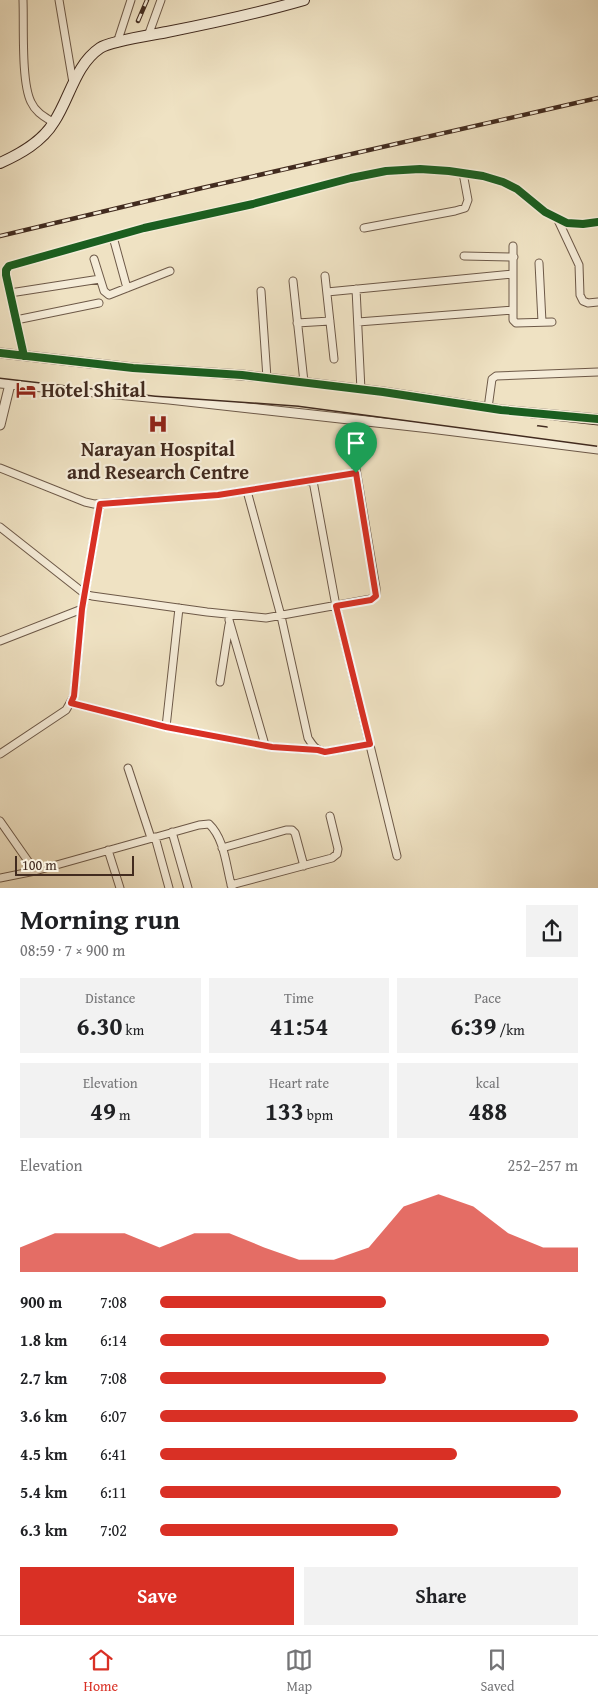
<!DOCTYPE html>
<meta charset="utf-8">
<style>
:root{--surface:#fff;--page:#f2f2f2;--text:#202124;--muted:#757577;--line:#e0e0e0;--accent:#d93025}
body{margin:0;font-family:"Gentium Book Plus",serif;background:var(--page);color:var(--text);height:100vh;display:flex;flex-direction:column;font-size:19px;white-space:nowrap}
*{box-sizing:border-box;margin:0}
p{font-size:16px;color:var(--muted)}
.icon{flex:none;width:28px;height:28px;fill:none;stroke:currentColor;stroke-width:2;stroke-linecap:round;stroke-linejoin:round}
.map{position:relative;height:888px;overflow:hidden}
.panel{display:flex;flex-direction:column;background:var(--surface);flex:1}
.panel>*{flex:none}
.scale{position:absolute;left:15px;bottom:12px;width:119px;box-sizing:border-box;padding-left:5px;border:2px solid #422b1f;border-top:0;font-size:14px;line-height:18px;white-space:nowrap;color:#422b1f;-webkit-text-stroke:4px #f5ecd8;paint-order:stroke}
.pin{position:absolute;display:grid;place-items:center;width:42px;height:42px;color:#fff;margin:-51px -21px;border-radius:50% 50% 50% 0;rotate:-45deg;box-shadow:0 0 5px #0007}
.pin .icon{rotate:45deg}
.round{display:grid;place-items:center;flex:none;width:52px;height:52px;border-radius:0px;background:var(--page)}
.head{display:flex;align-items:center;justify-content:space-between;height:85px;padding:0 20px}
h1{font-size:28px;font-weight:600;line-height:38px}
.stats{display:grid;grid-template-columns:repeat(3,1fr);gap:8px;height:85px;padding:5px 20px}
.stats div{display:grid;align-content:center;border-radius:0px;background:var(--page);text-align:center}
.stats b{font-size:25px;font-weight:600}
.stats small{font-size:14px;font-weight:400}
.stats p{font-size:14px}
.chart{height:140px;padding:10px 20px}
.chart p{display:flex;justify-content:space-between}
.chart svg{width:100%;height:90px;margin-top:5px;fill:var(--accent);opacity:.7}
.button{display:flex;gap:10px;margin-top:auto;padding:10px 20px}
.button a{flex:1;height:58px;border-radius:0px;background:var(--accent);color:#fff;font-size:20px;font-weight:600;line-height:58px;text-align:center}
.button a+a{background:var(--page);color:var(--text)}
ul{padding:0 20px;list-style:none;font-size:16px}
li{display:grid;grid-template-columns:80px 60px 1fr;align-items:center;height:38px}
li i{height:12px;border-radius:6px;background:var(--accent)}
.dock{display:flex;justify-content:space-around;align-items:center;height:70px;border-top:1px solid var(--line);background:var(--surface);font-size:14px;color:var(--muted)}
.dock a{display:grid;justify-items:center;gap:2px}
.dock .selected{color:var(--accent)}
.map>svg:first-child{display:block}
</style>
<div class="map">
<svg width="598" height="888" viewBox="0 0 598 888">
<rect width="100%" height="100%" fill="#efe2c3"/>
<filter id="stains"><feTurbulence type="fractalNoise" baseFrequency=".004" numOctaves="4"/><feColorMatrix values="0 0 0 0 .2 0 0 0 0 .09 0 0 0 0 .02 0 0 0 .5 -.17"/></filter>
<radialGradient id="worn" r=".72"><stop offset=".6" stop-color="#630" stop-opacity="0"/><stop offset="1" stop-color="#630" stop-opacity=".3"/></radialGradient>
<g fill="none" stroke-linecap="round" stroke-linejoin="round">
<defs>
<path id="minor" d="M23,0C24,25 21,82 31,102C36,113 45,117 54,123
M59,0L73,83
M148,36L161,0
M117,43L131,0
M557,218L579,265L580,295L583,301L588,303L598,302
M364,228L455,211L465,208L468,200L463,173
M113,237L127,288
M513,246V320L516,323L552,322
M464,256L514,257
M94,259L104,291L109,295L170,271
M539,263L542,322
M325,276L334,359
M293,281L304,382
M356,289L361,390
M261,291L267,378
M327,292L513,274
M10,293L100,279
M16,320L99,303
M358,322L513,310
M297,323L330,321
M24,356L6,275V270L9,266L144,228L253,204L351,178L386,171L420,169L449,171L483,176L503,182L517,189L545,212L567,223L583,224L598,222
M488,408L492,379L496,376L598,372
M0,468L85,502L94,504L218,495L356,473
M313,481L336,606L397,856
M247,491L281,616L308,738C313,746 316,750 325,752L370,744
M0,527L85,594L92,596L207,612L266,618L371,599L376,596V588L353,451
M229,620L265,745
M0,641L82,609
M220,682L229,625
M71,703L166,727L272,747L317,750
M166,727L179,608
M0,754L66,710L74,696L82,609L100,504
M128,768L151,838
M0,821L35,871
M172,832L188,888
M155,837L169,888
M222,848L286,830H292L295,833L304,866
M108,850L120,888
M0,878L35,871L199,825L209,824C225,839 226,867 232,888
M231,885L332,858L337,854L338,849L330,816"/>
<path id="tertiary" d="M0,353L133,368L242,375L383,392L501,410L598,419
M0,383L169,399L430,428L598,449
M0,425L11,380"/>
<path id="secondary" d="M0,163C20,154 42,142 54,122C70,98 75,65 100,48C110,41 152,35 167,32C213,23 259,13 304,0"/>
</defs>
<use href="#minor" stroke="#6d5948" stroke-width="9"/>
<use href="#tertiary" stroke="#6d5948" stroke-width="11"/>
<use href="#secondary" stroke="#422b1f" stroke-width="12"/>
<use href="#minor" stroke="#f5ecd8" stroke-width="7"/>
<use href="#tertiary" stroke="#f5ecd8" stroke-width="9"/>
<use href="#secondary" stroke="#f5ecd8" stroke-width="10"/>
<defs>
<path id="rail" d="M138,21L147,0
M0,236L202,188L598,98"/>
</defs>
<use href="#rail" stroke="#422b1f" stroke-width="4.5"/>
<use href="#rail" stroke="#f5ecd8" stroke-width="2.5" stroke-dasharray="8" stroke-linecap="butt"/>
<defs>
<path id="trunk-bridge" d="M0,364L89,374L317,392L532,424
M0,372L156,390L299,400L598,440
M553,426L598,431"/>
</defs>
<use href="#trunk-bridge" stroke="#422b1f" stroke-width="14" stroke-linecap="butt"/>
<use href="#trunk-bridge" stroke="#efe2c3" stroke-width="11"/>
<defs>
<path id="cycleway" d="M0,353L133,368L242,375L383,392L501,410L598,419
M24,356L6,275V270L9,266L144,228L253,204L351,178L386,171L420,169L449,171L483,176L503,182L517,189L545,212L567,223L583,224L598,222"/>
</defs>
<use href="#cycleway" stroke="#f5ecd8" stroke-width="11"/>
<use href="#cycleway" stroke="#1b5e20" stroke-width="8"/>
</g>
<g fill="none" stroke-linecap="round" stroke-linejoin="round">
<defs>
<path id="route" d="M356,473L376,596L371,600L336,606L370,744L325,752L318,750L272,747L166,727L71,703L74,696L82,609L100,504L218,495Z"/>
</defs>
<use href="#route" stroke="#fff" stroke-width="10"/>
<use href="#route" stroke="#d93025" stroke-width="6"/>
</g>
<defs>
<symbol id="hotel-bare" viewBox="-9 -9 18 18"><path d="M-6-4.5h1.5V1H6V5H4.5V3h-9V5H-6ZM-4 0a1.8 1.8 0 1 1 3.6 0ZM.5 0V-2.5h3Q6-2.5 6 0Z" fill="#8f2418" stroke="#f5ecd8" stroke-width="2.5" paint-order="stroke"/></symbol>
<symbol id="hospital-bare" viewBox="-9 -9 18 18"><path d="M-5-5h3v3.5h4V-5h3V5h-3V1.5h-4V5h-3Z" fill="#8f2418" stroke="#f5ecd8" stroke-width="2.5" paint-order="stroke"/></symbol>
</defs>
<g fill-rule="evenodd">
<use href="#hotel-bare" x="12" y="376" width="28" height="28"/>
<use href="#hospital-bare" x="144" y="410" width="28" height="28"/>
</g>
<g text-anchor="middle" stroke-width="4.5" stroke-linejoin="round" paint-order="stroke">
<g font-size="20" font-weight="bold" fill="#422b1f" stroke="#f5ecd8" text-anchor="start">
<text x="41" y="397">Hotel Shital</text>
<text x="158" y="456" text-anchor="middle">Narayan Hospital<tspan x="158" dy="23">and Research Centre</tspan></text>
</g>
</g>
<rect width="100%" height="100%" filter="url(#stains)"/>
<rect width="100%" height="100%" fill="url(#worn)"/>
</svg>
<div class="scale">100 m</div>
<div class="pin" style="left:356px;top:473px;background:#1e9e55"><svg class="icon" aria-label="arrive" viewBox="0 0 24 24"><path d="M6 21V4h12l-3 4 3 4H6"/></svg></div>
</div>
<section class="panel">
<div class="head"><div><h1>Morning run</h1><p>08:59 · 7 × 900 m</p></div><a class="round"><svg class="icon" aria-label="share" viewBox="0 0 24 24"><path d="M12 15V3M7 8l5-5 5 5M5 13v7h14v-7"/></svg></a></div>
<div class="stats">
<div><p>Distance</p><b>6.30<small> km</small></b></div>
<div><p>Time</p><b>41:54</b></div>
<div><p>Pace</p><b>6:39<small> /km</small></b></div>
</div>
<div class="stats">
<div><p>Elevation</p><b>49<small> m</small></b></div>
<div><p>Heart rate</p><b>133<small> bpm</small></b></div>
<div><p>kcal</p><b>488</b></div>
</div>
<div class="chart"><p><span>Elevation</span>252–257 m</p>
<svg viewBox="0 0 160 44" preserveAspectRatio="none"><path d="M0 44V32L10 25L20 25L30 25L40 32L50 25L60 25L70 32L80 38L90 38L100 32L110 12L120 6L130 12L140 25L150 32L160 32V44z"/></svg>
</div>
<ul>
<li><b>900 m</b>7:08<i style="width:54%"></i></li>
<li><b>1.8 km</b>6:14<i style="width:93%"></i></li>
<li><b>2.7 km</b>7:08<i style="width:54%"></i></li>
<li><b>3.6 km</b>6:07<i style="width:100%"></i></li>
<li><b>4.5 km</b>6:41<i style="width:71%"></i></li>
<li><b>5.4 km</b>6:11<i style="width:96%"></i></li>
<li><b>6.3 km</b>7:02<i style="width:57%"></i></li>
</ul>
<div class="button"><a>Save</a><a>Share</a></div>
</section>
<nav class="dock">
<a class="selected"><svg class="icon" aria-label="home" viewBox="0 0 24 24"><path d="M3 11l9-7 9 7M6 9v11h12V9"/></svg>Home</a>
<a><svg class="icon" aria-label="map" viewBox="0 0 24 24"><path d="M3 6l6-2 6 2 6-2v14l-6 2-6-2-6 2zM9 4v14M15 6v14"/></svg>Map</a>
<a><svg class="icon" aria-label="saved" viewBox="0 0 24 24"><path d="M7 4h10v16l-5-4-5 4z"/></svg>Saved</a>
</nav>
